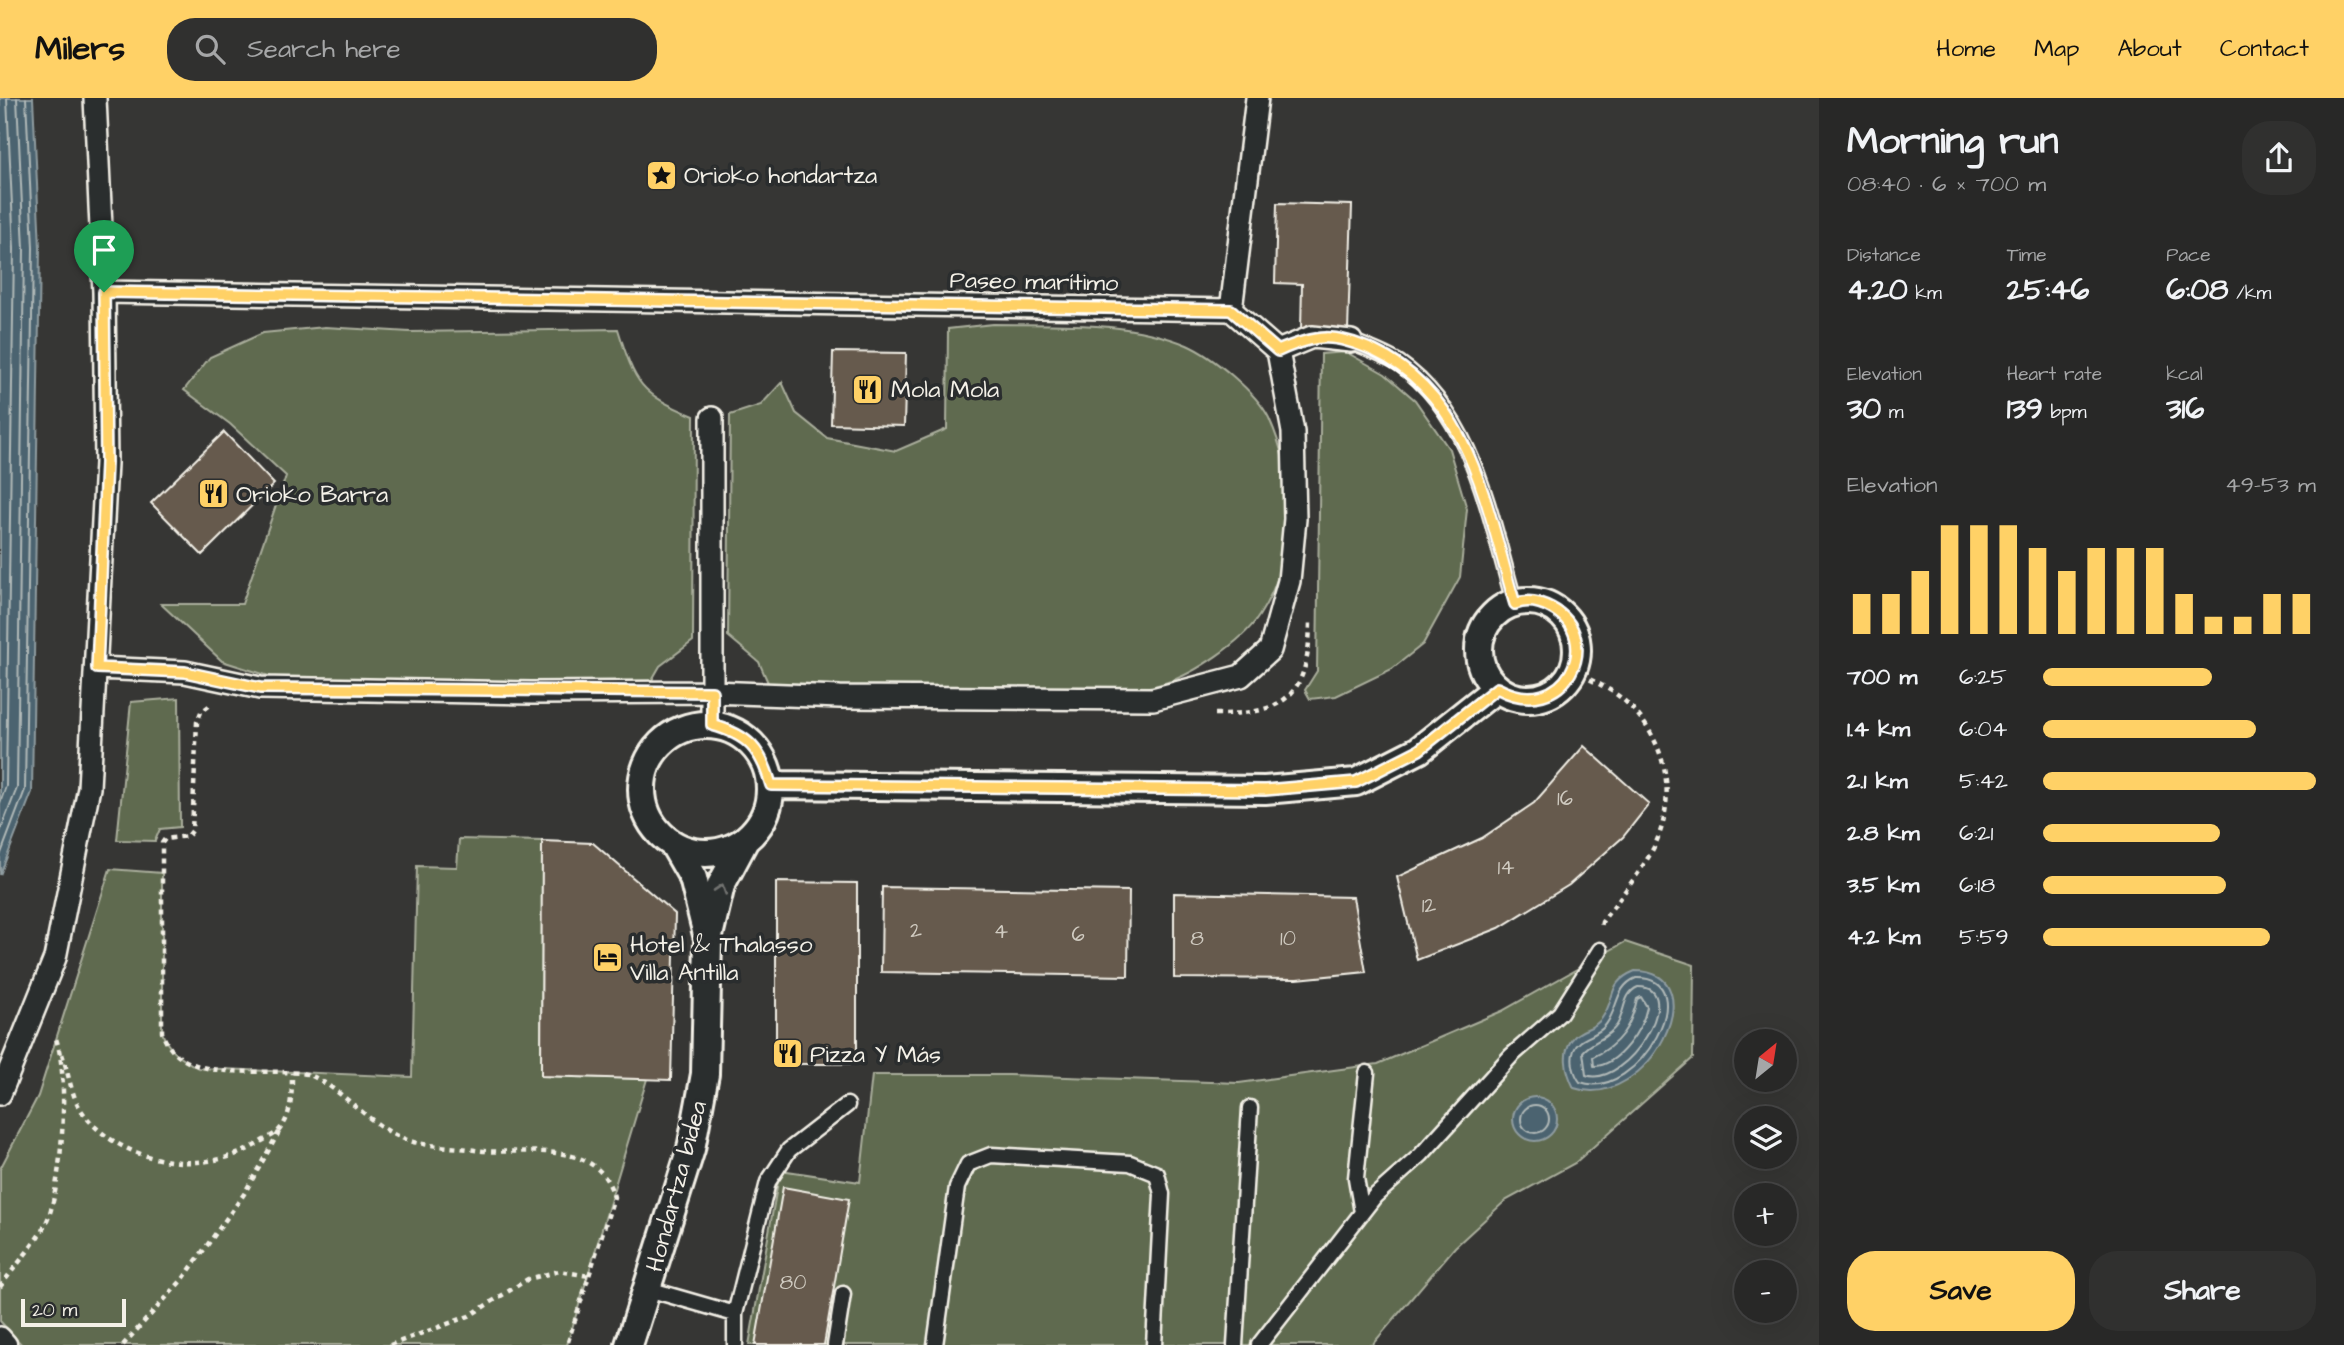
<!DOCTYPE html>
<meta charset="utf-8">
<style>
:root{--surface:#282827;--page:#30302f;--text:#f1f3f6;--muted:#a5a6a7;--line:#444;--accent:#ffd166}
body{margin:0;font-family:"Architects Daughter",sans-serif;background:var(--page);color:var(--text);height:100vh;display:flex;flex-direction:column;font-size:26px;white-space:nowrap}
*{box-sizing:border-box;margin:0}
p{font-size:23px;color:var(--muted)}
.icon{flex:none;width:38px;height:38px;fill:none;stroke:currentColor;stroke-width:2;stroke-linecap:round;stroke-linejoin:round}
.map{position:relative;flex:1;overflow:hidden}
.side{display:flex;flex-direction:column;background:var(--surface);width:525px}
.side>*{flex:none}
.needle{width:46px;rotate:30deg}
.tools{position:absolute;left:1734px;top:931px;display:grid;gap:14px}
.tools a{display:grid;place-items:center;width:63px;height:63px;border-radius:50%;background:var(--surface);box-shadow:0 7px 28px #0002,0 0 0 2px var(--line);font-size:35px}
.scale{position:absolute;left:21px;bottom:18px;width:105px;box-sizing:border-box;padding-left:7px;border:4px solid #f4f1e8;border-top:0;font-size:19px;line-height:24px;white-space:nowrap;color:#f4f1e8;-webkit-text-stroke:5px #2a2d2e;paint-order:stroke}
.pin{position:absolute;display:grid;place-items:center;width:60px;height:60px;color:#fff;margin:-72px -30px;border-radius:50% 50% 50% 0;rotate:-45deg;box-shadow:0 0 7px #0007}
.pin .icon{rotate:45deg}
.round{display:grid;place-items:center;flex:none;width:74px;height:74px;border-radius:28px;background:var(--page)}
.headline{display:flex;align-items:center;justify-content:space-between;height:119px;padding:0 28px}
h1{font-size:38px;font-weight:800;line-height:52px}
.figures{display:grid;grid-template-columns:repeat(3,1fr);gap:10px;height:119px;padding:7px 28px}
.figures div{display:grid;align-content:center}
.figures b{font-size:30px;font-weight:800}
.figures small{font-size:19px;font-weight:400}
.figures p{font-size:19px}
.chart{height:196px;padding:14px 28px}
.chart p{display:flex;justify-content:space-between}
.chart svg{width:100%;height:126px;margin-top:7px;stroke:var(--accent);stroke-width:6}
.primary-button{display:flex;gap:14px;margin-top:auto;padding:14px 28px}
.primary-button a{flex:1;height:80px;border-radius:28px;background:var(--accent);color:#111;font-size:28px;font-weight:800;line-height:80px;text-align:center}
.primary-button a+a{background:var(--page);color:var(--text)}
ul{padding:0 28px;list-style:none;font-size:23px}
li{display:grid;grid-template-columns:112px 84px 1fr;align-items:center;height:52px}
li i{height:18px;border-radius:9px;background:var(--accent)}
header{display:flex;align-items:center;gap:42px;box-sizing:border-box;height:98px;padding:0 35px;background:var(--accent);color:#111}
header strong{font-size:33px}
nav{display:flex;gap:38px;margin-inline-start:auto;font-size:24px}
.search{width:490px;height:63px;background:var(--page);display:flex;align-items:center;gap:18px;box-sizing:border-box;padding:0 24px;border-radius:28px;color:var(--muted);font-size:26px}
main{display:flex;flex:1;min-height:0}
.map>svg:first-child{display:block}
</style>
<header>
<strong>Milers</strong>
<div class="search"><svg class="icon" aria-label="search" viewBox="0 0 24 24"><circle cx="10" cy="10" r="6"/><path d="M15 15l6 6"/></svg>Search here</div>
<nav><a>Home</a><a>Map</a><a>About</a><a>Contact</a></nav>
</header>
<main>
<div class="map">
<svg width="1819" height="1247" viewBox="0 0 1819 1247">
<rect width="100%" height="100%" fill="#363634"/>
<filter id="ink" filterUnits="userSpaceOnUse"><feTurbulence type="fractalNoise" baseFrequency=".0143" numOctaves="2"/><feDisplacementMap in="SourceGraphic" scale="14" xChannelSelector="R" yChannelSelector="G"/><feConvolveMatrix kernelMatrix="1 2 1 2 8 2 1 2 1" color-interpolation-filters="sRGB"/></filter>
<g filter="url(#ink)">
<path fill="#5f6a50" stroke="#aaae9c" stroke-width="2" d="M993,226C1057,227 1126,222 1187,247C1212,258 1257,295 1269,320C1297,381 1296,461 1259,518C1242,544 1194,576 1165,585C1126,598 1064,593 1023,593C938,593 853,595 769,587L759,564L728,538L730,317L761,307L782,284L796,315L827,340L896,353L947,331L948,231Z
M325,229L410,234L618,231C635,286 640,296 694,318L693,543L660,568L649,587L294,586L222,563L161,506H242L286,378L230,326L184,292L210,259L263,235Z
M1346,254L1385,276L1415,302L1449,351L1467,411L1460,479L1423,546L1392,571L1336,598L1310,601L1305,592L1317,573L1321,256Z
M179,600L180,729L160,731L155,743L117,742L131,604Z
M459,741L542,743L541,978L647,981L567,1247H22L0,1223V1071L38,998L110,771L162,775V934C168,953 182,961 198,970L412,979L417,768L457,769Z
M1625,844L1694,867L1693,960L1575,1065L1505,1103L1455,1149L1372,1247H749L780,1072L860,1084L872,977H1009L1239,985L1378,966L1502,913Z"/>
<path fill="#4c6470" stroke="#8f9ca0" stroke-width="2" d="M0,0H33L40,150L32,694L0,777Z
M1635,873C1718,873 1648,1015 1574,990C1566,974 1560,952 1575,938C1583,930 1595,931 1602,920C1617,899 1606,885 1635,873Z
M1513 1021a22 22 0 1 1 44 0a22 22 0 1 1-44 0Z"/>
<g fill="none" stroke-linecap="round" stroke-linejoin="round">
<path stroke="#b1b9b8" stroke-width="2" d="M0,705L6,688L14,151L7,0
M0,734L17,690L24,151L17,0
M0,758L25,692L33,150L26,0
M1636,880C1706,878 1639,1005 1580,984C1574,976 1570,963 1574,952C1579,939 1595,939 1604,929C1619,912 1614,889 1636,880Z
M1638,889C1689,888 1627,992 1586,977L1583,954C1592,943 1608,941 1617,927C1625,914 1623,895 1638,889Z
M1641,899L1647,909C1643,930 1619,968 1594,968L1593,959C1619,947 1631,929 1637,901Z
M1521 1021a14 14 0 1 1 28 0a14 14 0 1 1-28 0Z"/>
</g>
<path fill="#665a4d" stroke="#f4f1e8" stroke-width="2" d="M1277,105L1352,107L1348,233L1301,232L1302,186L1275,185Z
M833,254L906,255L904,328L831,326Z
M224,334L274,386L202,457L151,405Z
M1584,648L1649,706L1623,739L1569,787L1499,830L1417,862L1397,779L1482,740L1534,705Z
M542,743L593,745L675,816L671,982L541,978Z
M776,784L857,785V966H776Z
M882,789L1129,793L1128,878L881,874Z
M1174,795L1353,799L1366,874L1297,881L1174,880Z
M783,1089L849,1101L824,1247H755Z"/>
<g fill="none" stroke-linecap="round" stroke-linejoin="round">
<defs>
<path id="service" d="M1351,243C1367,250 1385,256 1399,265C1476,319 1490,423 1515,506
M1362,1114L1356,1080L1367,975
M648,1191L735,1216
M735,1247V1216L768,1084L789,1052L847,1007
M835,1247L843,1196
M935,1247L957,1089L968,1066L991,1057L1130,1065L1157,1076L1162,1096L1154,1247
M1235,1247L1250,1010
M1259,1247L1375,1098L1421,1057L1511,958L1560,915L1600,852"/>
<path id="pedestrian" d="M104,194L1231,212L1257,0
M1278,253L1312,239L1351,243
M712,320V627
M97,570L185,574L260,590L532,595L712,594L840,599L1153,601L1241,578L1270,552L1289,483L1295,421L1293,334L1278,253L1231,212
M0,996L55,860L89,690L106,365L104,194L95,0
M0,1240L6,1247"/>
<path id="minor" d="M1479 552a49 49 0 1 1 98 0a49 49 0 1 1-98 0Z
M642 691a64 64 0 1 1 128 0a64 64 0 1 1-128 0Z
M771,687L1265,692L1356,684L1419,652L1497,590
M674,747L693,780L707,837
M629,1247L691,1051L705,976L708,842L721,787L744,744"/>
</defs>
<use href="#service" stroke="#f4f1e8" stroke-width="19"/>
<use href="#pedestrian" stroke="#f4f1e8" stroke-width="26"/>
<use href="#minor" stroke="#f4f1e8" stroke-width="32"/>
<path stroke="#f4f1e8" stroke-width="4.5" stroke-dasharray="5 5" stroke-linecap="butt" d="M1572,573C1591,582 1613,591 1628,606C1667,644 1678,699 1654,749C1640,776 1619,800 1602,824L1601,830
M209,608L201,614L197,624L192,733L188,738L165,741L162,745V934C177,982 243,972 283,974C292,975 302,974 310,977C342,991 370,1027 402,1040C422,1049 453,1048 475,1052C522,1059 597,1037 614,1099L567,1247
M1215,616C1287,617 1309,596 1310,523
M62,956C68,973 71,997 81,1012C119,1068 209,1080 262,1043C268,1040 276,1036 280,1031C292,1018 292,992 292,975
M0,1189C13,1170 42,1139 49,1118C62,1079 70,975 55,938
M123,1247L183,1181L244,1096L279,1034
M390,1247L469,1218L528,1181L559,1173L589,1178"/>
<use href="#service" stroke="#2a2d2e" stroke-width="14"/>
<use href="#pedestrian" stroke="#2a2d2e" stroke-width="21"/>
<use href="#minor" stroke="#2a2d2e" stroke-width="26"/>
</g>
<defs><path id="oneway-chevron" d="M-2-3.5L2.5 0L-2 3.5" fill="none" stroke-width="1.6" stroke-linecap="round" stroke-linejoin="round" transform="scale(1.75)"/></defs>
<use stroke="#71726f" href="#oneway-chevron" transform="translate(721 791) rotate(-72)"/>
</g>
<g fill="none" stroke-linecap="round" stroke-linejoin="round" filter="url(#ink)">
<defs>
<path id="route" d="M104,194L1231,212L1278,253C1317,236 1334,235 1374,253C1472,299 1487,413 1515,506C1528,501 1540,504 1551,510C1606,539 1566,627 1497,590L1419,652L1356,684L1265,692L771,687C761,651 748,637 712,627V594L260,590L185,574L97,570L106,365Z"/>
</defs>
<use href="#route" stroke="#fff" stroke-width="14"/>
<use href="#route" stroke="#ffd166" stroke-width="9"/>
</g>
<defs>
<symbol id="sight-square" viewBox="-11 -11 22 22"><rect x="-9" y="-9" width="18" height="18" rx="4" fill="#ffd166" stroke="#2a2d2e"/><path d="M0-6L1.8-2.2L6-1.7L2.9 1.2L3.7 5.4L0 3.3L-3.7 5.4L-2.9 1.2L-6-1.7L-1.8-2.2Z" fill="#111"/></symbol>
<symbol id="restaurant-square" viewBox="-11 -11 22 22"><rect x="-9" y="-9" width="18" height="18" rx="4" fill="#ffd166" stroke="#2a2d2e"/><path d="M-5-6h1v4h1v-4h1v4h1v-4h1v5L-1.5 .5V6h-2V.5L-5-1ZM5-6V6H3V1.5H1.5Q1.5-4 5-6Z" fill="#111"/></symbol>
<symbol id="hotel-square" viewBox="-11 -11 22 22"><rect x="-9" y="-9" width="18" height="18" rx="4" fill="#ffd166" stroke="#2a2d2e"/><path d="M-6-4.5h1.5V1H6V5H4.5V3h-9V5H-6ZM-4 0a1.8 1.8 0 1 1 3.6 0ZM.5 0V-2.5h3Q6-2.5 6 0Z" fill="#111"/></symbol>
</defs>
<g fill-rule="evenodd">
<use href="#sight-square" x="644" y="60" width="35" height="35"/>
<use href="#restaurant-square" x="850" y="274" width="35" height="35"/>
<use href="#restaurant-square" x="196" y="378" width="35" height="35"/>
<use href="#hotel-square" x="590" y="842" width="35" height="35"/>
<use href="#restaurant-square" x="770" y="938" width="35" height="35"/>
</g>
<g text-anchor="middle" stroke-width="7" stroke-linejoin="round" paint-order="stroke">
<g font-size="21" fill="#d0cbc1">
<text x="1565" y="707">16</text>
<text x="1506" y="776">14</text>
<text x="1429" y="814">12</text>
<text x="916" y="839">2</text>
<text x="1001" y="840">4</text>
<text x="1078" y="843">6</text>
<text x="1197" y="847">8</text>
<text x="1288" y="847">10</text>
<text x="793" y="1191">80</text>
</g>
<g font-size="24" fill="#f4f1e8" stroke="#2a2d2e" text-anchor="start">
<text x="684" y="85">Orioko hondartza</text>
<text x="891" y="299">Mola Mola</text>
<text x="236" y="404">Orioko Barra</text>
<text x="630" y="854">Hotel &amp; Thalasso<tspan x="630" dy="28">Villa Antilla</tspan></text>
<text x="810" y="964">Pizza Y Más</text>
</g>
<g font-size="24" fill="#f4f1e8" stroke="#2a2d2e">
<text transform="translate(1034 183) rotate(1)" y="8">Paseo marítimo</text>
<text transform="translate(676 1088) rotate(-75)" y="8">Hondartza bidea</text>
</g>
</g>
</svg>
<div class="tools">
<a><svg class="needle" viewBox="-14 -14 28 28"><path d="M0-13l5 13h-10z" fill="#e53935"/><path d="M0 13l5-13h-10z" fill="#a5a6a7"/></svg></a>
<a><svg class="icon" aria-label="layers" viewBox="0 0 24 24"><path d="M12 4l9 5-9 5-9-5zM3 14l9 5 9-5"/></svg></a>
<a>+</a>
<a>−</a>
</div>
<div class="scale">20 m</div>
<div class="pin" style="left:104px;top:194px;background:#1e9e55"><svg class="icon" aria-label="arrive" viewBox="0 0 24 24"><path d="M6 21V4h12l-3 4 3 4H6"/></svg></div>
</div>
<section class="side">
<div class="headline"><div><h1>Morning run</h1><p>08:40 · 6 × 700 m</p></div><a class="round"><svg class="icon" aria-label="share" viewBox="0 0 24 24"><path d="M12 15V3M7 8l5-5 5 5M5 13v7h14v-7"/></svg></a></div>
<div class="figures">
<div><p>Distance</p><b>4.20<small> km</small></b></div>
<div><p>Time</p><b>25:46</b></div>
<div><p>Pace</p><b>6:08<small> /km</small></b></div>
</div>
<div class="figures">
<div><p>Elevation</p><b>30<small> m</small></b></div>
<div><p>Heart rate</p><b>139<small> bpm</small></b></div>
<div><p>kcal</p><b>316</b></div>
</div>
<div class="chart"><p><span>Elevation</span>49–53 m</p>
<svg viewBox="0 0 160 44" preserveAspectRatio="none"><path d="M5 44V30M15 44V30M25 44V22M35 44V6M45 44V6M55 44V6M65 44V14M75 44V22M85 44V14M95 44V14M105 44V14M115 44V30M125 44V38M135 44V38M145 44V30M155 44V30"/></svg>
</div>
<ul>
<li><b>700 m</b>6:25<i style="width:62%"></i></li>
<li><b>1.4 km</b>6:04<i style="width:78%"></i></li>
<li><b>2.1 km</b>5:42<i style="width:100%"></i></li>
<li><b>2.8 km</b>6:21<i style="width:65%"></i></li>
<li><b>3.5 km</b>6:18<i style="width:67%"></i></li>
<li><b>4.2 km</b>5:59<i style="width:83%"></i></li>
</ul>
<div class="primary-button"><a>Save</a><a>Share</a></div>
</section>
</main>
